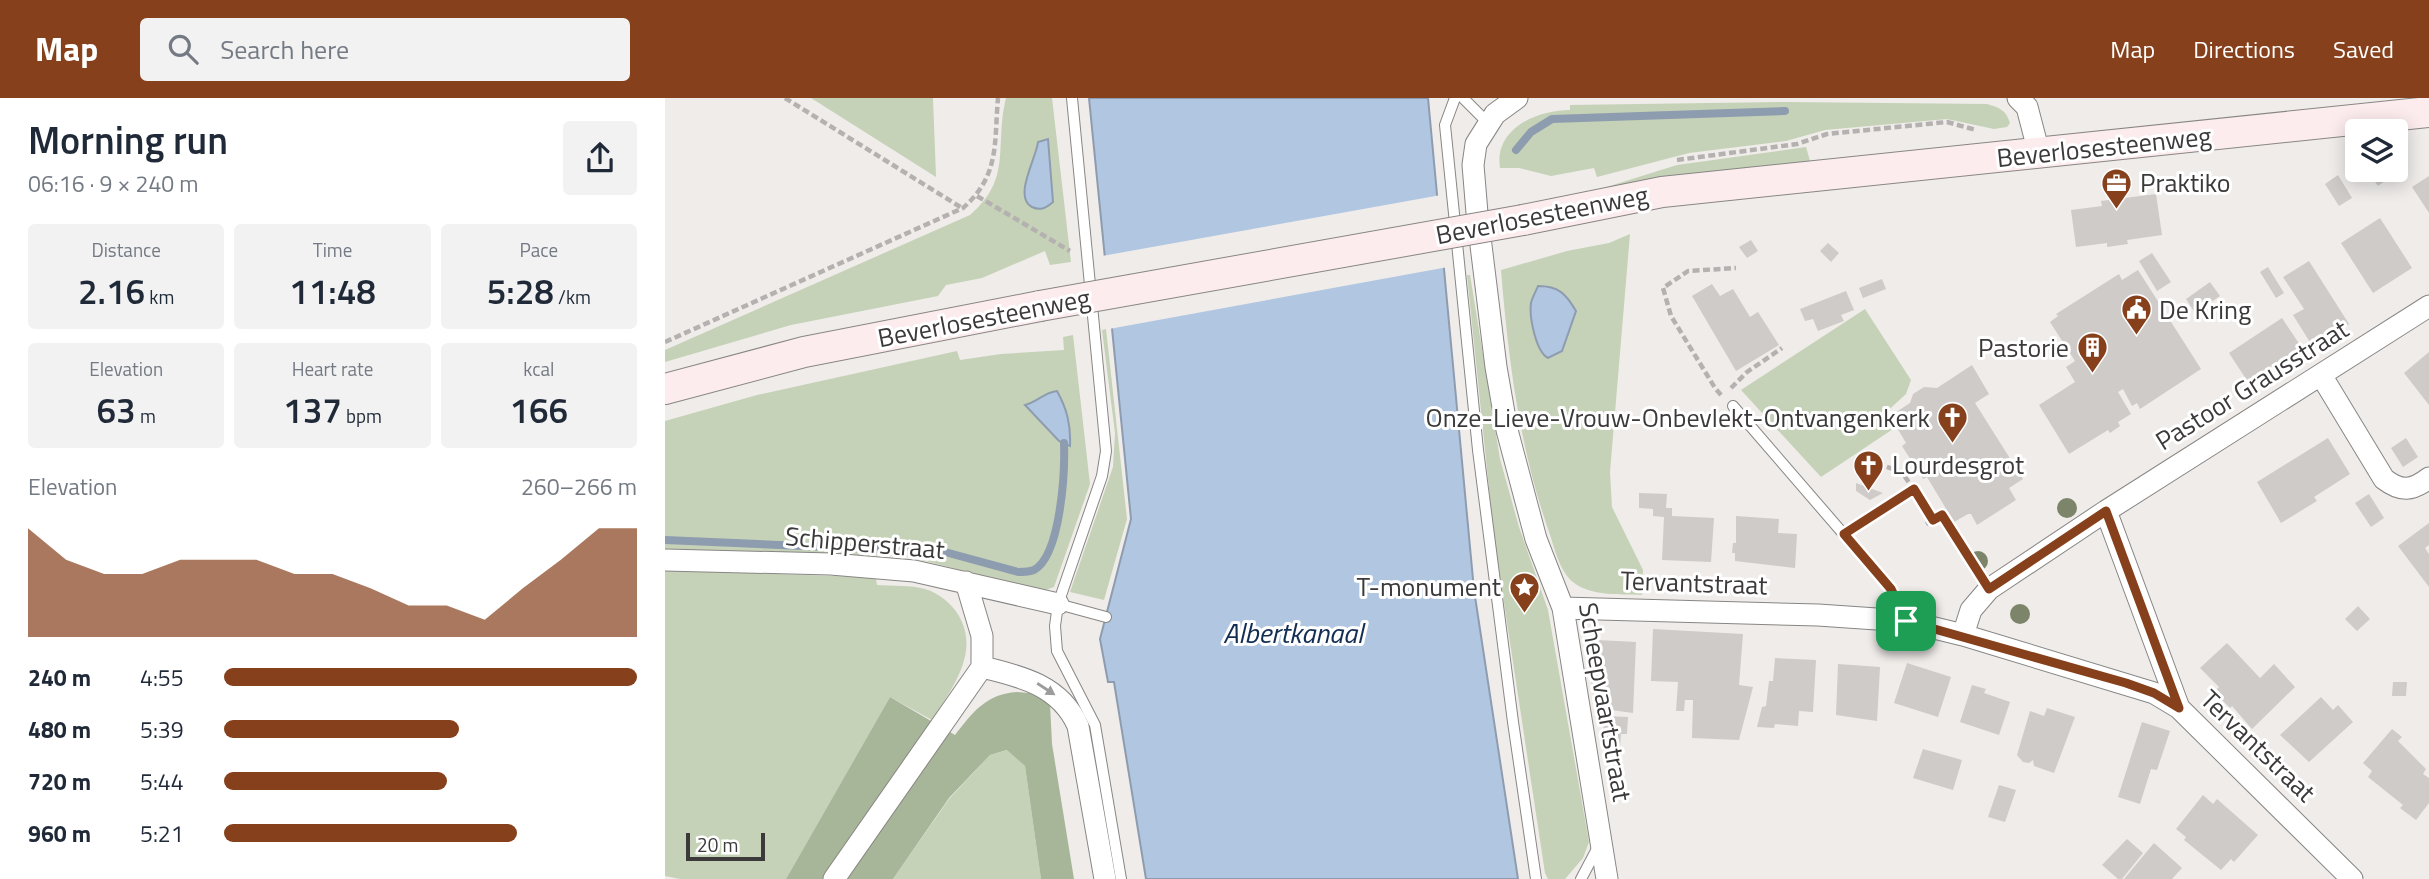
<!DOCTYPE html>
<meta charset="utf-8">
<style>
:root{--surface:#fff;--page:#f2f2f3;--text:#1f2937;--muted:#747a83;--accent:#86401b}
body{margin:0;font-family:"Titillium Web",sans-serif;background:var(--page);color:var(--text);height:100vh;display:flex;flex-direction:column;font-size:26px;white-space:nowrap}
*{box-sizing:border-box;margin:0}
p{font-size:23px;color:var(--muted)}
.icon{flex:none;width:38px;height:38px;fill:none;stroke:currentColor;stroke-width:2;stroke-linecap:round;stroke-linejoin:round}
.map{position:relative;flex:1;overflow:hidden}
.side{display:flex;flex-direction:column;background:var(--surface);width:665px}
.side>*{flex:none}
.controls{position:absolute;left:1680px;top:21px;display:grid;gap:14px}
.controls a{display:grid;place-items:center;width:63px;height:63px;border-radius:7px;background:var(--surface);box-shadow:0 4px 18px #0003;font-size:35px}
.scale{position:absolute;left:21px;bottom:18px;width:79px;box-sizing:border-box;padding-left:7px;border:4px solid #3b3939;border-top:0;font-size:19px;line-height:24px;white-space:nowrap;color:#3b3939;-webkit-text-stroke:5px #fff;paint-order:stroke}
.pin{position:absolute;display:grid;place-items:center;width:60px;height:60px;color:#fff;margin:-30px;border-radius:14px;box-shadow:0 4px 10px #0006}
.round{display:grid;place-items:center;flex:none;width:74px;height:74px;border-radius:7px;background:var(--page)}
.summary{display:flex;align-items:center;justify-content:space-between;height:119px;padding:0 28px}
h1{font-size:38px;font-weight:600;line-height:52px}
.metrics{display:grid;grid-template-columns:repeat(3,1fr);gap:10px;height:119px;padding:7px 28px}
.metrics div{display:grid;align-content:center;border-radius:7px;background:var(--page);text-align:center}
.metrics b{font-size:35px;font-weight:600}
.metrics small{font-size:19px;font-weight:400}
.metrics p{font-size:19px}
.chart{height:196px;padding:14px 28px}
.chart p{display:flex;justify-content:space-between}
.chart svg{width:100%;height:126px;margin-top:7px;fill:var(--accent);opacity:.7}
ul{padding:0 28px;list-style:none;font-size:23px}
li{display:grid;grid-template-columns:112px 84px 1fr;align-items:center;height:52px}
li i{height:18px;border-radius:9px;background:var(--accent)}
header{display:flex;align-items:center;gap:42px;box-sizing:border-box;height:98px;padding:0 35px;background:var(--accent);color:#fff}
header strong{font-size:33px}
nav{display:flex;gap:38px;margin-inline-start:auto;font-size:24px}
.search{width:490px;height:63px;background:var(--page);display:flex;align-items:center;gap:18px;box-sizing:border-box;padding:0 24px;border-radius:7px;color:var(--muted);font-size:26px}
main{display:flex;flex:1;min-height:0}
.map>svg:first-child{display:block}
</style>
<header>
<strong>Map</strong>
<div class="search"><svg class="icon" aria-label="search" viewBox="0 0 24 24"><circle cx="10" cy="10" r="6"/><path d="M15 15l6 6"/></svg>Search here</div>
<nav><a>Map</a><a>Directions</a><a>Saved</a></nav>
</header>
<main>
<section class="side">
<div class="summary"><div><h1>Morning run</h1><p>06:16 · 9 × 240 m</p></div><a class="round"><svg class="icon" aria-label="share" viewBox="0 0 24 24"><path d="M12 15V3M7 8l5-5 5 5M5 13v7h14v-7"/></svg></a></div>
<div class="metrics">
<div><p>Distance</p><b>2.16<small> km</small></b></div>
<div><p>Time</p><b>11:48</b></div>
<div><p>Pace</p><b>5:28<small> /km</small></b></div>
</div>
<div class="metrics">
<div><p>Elevation</p><b>63<small> m</small></b></div>
<div><p>Heart rate</p><b>137<small> bpm</small></b></div>
<div><p>kcal</p><b>166</b></div>
</div>
<div class="chart"><p><span>Elevation</span>260–266 m</p>
<svg viewBox="0 0 160 44" preserveAspectRatio="none"><path d="M0 44V6L10 17L20 22L30 22L40 17L50 17L60 17L70 22L80 22L90 27L100 33L110 33L120 38L130 27L140 17L150 6L160 6V44z"/></svg>
</div>
<ul>
<li><b>240 m</b>4:55<i style="width:100%"></i></li>
<li><b>480 m</b>5:39<i style="width:57%"></i></li>
<li><b>720 m</b>5:44<i style="width:54%"></i></li>
<li><b>960 m</b>5:21<i style="width:71%"></i></li>
</ul>
</section>
<div class="map">
<svg width="1764" height="781" viewBox="0 0 1764 781">
<rect width="100%" height="100%" fill="#efecea"/>
<path fill="#c5d2b7" d="M146,0H268L271,79Z
M341,0H387L406,164L385,167L380,153L317,180L281,187L273,198L126,227L0,264V252L305,117C348,80 329,49 341,0Z
M1122,4L1322,6C1335,10 1341,12 1345,25L1342,29L1329,31L1282,21L1160,32L1121,43L1024,55L932,79L929,70L886,78L854,70H835C829,30 873,12 905,12V7Z
M1141,49L1145,63L932,95V92L1012,67Z
M965,136L945,374L947,409L978,472L977,497C954,496 918,499 902,478C892,465 888,444 882,428C854,346 843,259 836,172L902,153L944,145Z
M802,177H805L835,361L854,429L883,512L924,744L918,760L900,781H883L880,775L829,439Z
M1200,211L1246,282L1241,296L1218,317L1228,331L1156,379L1076,292Z
M441,231L462,421L439,502L405,494L448,369L450,335L437,232Z
M408,237L425,386L389,489L378,493L368,491L241,458L0,452V323L92,297L292,253L295,262L336,256L399,252L398,239Z
M0,472L199,479L211,481L212,487C227,488 246,487 260,491C274,495 287,506 294,518C315,555 287,590 267,622L225,599L121,781H15L0,778Z
M343,652L360,668L376,781H228L284,701L325,657Z"/>
<path fill="#a7b698" d="M352,594L364,595L385,606L387,646L409,781H376L360,668L342,652L325,657L284,700L228,781H121L225,599L290,637C308,614 321,596 352,594Z"/>
<path fill="#b1c6e1" stroke="#8e9caf" stroke-width="2" d="M424,0H763L809,492L853,781H481L449,584H443L435,541L466,421Z
M383,41L388,104C381,110 376,113 367,109C348,99 371,61 373,44Z
M873,188C894,188 901,196 911,213L897,253L883,260C871,254 864,219 866,205C867,200 871,193 873,188Z
M392,293C402,311 406,327 405,348L394,343L360,307C372,304 380,294 392,293Z"/>
<path fill="#efecea" d="M776,97L783,169L444,231L437,158Z"/>
<g fill="none" stroke-linecap="round" stroke-linejoin="round">
<path stroke="#8e9caf" stroke-width="8" d="M851,52L866,34L887,21L1120,13
M0,442L280,454L353,474C358,474 364,474 369,472C396,457 400,373 399,345"/>
</g>
<path fill="#cecbc9" d="M1702,72H1719L1724,80L1713,88Z
M1673,77L1687,100L1674,108L1660,86Z
M1764,78V115L1747,89Z
M1491,96L1497,137L1462,142L1463,146L1442,149V145L1411,149L1406,112L1437,108L1436,103Z
M1715,120L1747,170L1708,195L1676,145Z
M1086,142L1093,153L1082,160L1074,149Z
M1163,145L1174,155L1166,164L1155,153Z
M1487,155L1506,184L1492,193L1474,163Z
M1644,163L1684,226L1648,249L1628,217L1639,211L1618,179Z
M1603,169L1619,195L1611,200L1595,174Z
M1473,172L1536,271L1475,311L1472,305L1467,308L1458,291L1453,294L1466,316L1453,324L1455,328L1445,335L1443,332L1404,356L1374,307L1410,284L1401,269L1410,263L1385,224L1393,218L1391,216L1454,176L1457,182Z
M1217,181L1221,191L1198,200L1194,190Z
M1545,184L1555,198L1530,215L1521,201Z
M1047,186L1055,198L1068,191L1085,219L1093,214L1114,247L1071,273L1027,198Z
M1181,193L1189,212L1176,217L1179,223L1153,233L1148,221L1140,223L1135,211Z
M1617,220L1637,250L1583,284L1564,255Z
M1764,254V307L1739,275Z
M1307,267L1324,296L1310,305L1358,381L1344,390L1351,402L1312,427L1306,416H1303L1289,424L1262,379L1258,381L1237,348L1241,345L1225,318L1245,305L1248,296L1259,289L1272,290Z
M1663,340L1685,376L1649,399L1652,403L1616,425L1592,384Z
M1741,340L1753,359L1738,369L1726,350Z
M1191,385L1218,395L1205,402L1191,393Z
M974,395L1002,396L1001,410H1007V418L1049,420L1046,464L997,462L999,419L988,418V411L974,410Z
M1704,396L1719,420L1706,429L1690,405Z
M1071,418L1114,421L1113,435L1132,436L1130,470L1070,463V455H1067L1068,445H1071Z
M1764,425V447L1760,450L1764,456V489L1733,448Z
M1693,508L1705,521L1692,533L1680,521Z
M988,531L1078,536L1074,587L1088,589L1074,642L1027,640L1028,602H1020L1019,613H1011L1013,584L986,583Z
M932,542L971,544L968,615L931,610L924,573H931Z
M1562,545L1595,580L1609,566L1630,589L1587,631L1567,608L1565,610L1549,594L1554,589L1535,570Z
M1110,560L1151,562L1148,614L1134,613L1133,628L1110,626L1109,630L1092,629L1097,609L1101,608L1104,583H1108Z
M1242,565L1286,579L1273,619L1229,605Z
M1173,566L1215,569L1212,623L1171,617Z
M1728,584H1742L1741,598H1727Z
M1307,587L1321,591L1319,595L1345,604L1334,637L1295,624Z
M1656,599L1668,612L1673,607L1688,624L1644,664L1615,637Z
M1382,610L1410,619L1389,675L1369,668L1368,662L1364,665L1358,664L1352,657L1365,613L1379,618Z
M939,618L963,619L962,636H956L955,649L938,650Z
M1477,624L1505,633L1492,672L1486,671L1475,706L1453,699Z
M1727,631L1737,639L1733,643L1761,671L1758,676L1764,680V705L1751,722L1735,710L1738,707L1703,679L1707,673L1698,665Z
M1258,651L1297,662L1288,692L1248,680Z
M1334,687L1351,692L1340,724L1323,719Z
M1538,697L1548,706L1552,701L1593,737L1569,764L1566,761L1556,772L1519,742L1521,739L1511,731Z
M1462,741L1478,755L1457,781H1453L1437,767Z
M1489,745L1517,770L1507,781H1459Z"/>
<g fill="none" stroke-linecap="round" stroke-linejoin="round">
<defs>
<path id="lane" d="M407,0L441,353L437,378L393,506L390,528L392,553L430,627L456,781
M790,0L780,27L813,352L848,624L871,781
M798,0L823,25
M1068,308L1226,491L1241,523
M393,506L441,519
M916,781L934,747"/>
<path id="street" d="M852,0L830,16L811,46L808,67L812,115L831,269L842,332L871,441L898,510L942,781
M1353,0L1362,9L1374,55
M1656,277L1719,381C1736,394 1747,393 1764,380
M1441,413L1514,610
M0,462L166,466L249,473L393,506
M301,484L317,538V569
M898,510L1153,517L1241,523L1298,537L1489,595L1514,610L1687,781
M1298,537L1306,512L1324,491L1441,413L1764,208
M317,569C356,578 396,588 413,628L440,781
M169,781L317,569"/>
<path id="secondary" d="M858,122L997,94L1764,14
M0,291L139,254L375,208"/>
</defs>
<use href="#lane" stroke="#888684" stroke-width="12"/>
<use href="#street" stroke="#888684" stroke-width="23"/>
<use href="#secondary" stroke="#888684" stroke-width="32"/>
<path stroke="#b4b1b0" stroke-width="4.5" stroke-dasharray="7 3.5" stroke-linecap="butt" d="M120,0L297,110
M1012,62L1132,46L1162,36L1282,24L1311,32
M312,98L405,153
M0,244L298,110C335,77 329,46 333,0
M1066,290L1082,274L1117,250
M1056,297L1050,290L1006,218L998,190L1023,173L1071,170
M1202,362L1237,374L1268,422
M1261,426L1277,417L1312,473
M1193,427L1249,391"/>
<use href="#lane" stroke="#fff" stroke-width="10"/>
<use href="#street" stroke="#fff" stroke-width="21"/>
<use href="#secondary" stroke="#fcecee" stroke-width="30"/>
<defs>
<path id="secondary-bridge" d="M375,208L858,122"/>
</defs>
<use href="#secondary-bridge" stroke="#888684" stroke-width="32" stroke-linecap="butt"/>
<use href="#secondary-bridge" stroke="#fcecee" stroke-width="30"/>
</g>
<g fill="#7c856a">
<circle cx="1402" cy="410" r="10"/>
<circle cx="1313" cy="463" r="10"/>
<circle cx="1355" cy="516" r="10"/>
</g>
<defs><path id="oneway-solid" d="M-6-.8H1V-3.2L6.5 0L1 3.2V.8H-6Z" transform="scale(1.75)"/></defs>
<use fill="#9d9c9c" href="#oneway-solid" transform="translate(381 591) rotate(33)"/>
<g fill="none" stroke-linecap="round" stroke-linejoin="round">
<defs>
<path id="route" d="M1249,391L1268,422L1277,417L1324,491L1441,413L1514,610L1489,595L1461,585L1241,523L1226,491L1179,436Z"/>
</defs>
<use href="#route" stroke="#fff" stroke-width="14"/>
<use href="#route" stroke="#86401b" stroke-width="9"/>
</g>
<defs>
<symbol id="office-pin" viewBox="-11 -11 22 30"><path d="M0 17L-7.5 6A9.5 9.5 0 1 1 7.5 6Z" fill="#86401b" stroke="#fff"/><path d="M-6-3h4V-5.5h4V-3h4V5H-6ZM-1-4.5V-3h2v-1.5ZM-6 0V1H6V0Z" fill="#fff"/></symbol>
<symbol id="civic-pin" viewBox="-11 -11 22 30"><path d="M0 17L-7.5 6A9.5 9.5 0 1 1 7.5 6Z" fill="#86401b" stroke="#fff"/><path d="M-.6-6.5H3V-4.5H.6V-3L4-1V1h2V6H-6V1h2V-1L-.6-3ZM-1.2 2.5V6h2.4V2.5Z" fill="#fff"/></symbol>
<symbol id="building-pin" viewBox="-11 -11 22 30"><path d="M0 17L-7.5 6A9.5 9.5 0 1 1 7.5 6Z" fill="#86401b" stroke="#fff"/><path d="M-4-6H4V6H1V3H-1V6H-4ZM-2.5-4.3h1.7v1.8h-1.7ZM.8-4.3h1.7v1.8H.8ZM-2.5-1h1.7V.8h-1.7ZM.8-1h1.7V.8H.8Z" fill="#fff"/></symbol>
<symbol id="church-pin" viewBox="-11 -11 22 30"><path d="M0 17L-7.5 6A9.5 9.5 0 1 1 7.5 6Z" fill="#86401b" stroke="#fff"/><path d="M-1.2-6h2.4v3.5h3.3v2.4h-3.3V6h-2.4V-.1h-3.3v-2.4h3.3Z" fill="#fff"/></symbol>
<symbol id="sight-pin" viewBox="-11 -11 22 30"><path d="M0 17L-7.5 6A9.5 9.5 0 1 1 7.5 6Z" fill="#86401b" stroke="#fff"/><path d="M0-6L1.8-2.2L6-1.7L2.9 1.2L3.7 5.4L0 3.3L-3.7 5.4L-2.9 1.2L-6-1.7L-1.8-2.2Z" fill="#fff"/></symbol>
</defs>
<g fill-rule="evenodd">
<use href="#office-pin" x="1434" y="68" width="35" height="47"/>
<use href="#civic-pin" x="1454" y="194" width="35" height="47"/>
<use href="#building-pin" x="1410" y="232" width="35" height="47"/>
<use href="#church-pin" x="1270" y="302" width="35" height="47"/>
<use href="#church-pin" x="1186" y="350" width="35" height="47"/>
<use href="#sight-pin" x="842" y="472" width="35" height="47"/>
</g>
<g text-anchor="middle" stroke-width="6" stroke-linejoin="round" paint-order="stroke">
<g font-size="26" fill="#3b3939" stroke="#fff">
<text transform="translate(1439 49) rotate(-6)" y="9">Beverlosesteenweg</text>
<text transform="translate(877 117) rotate(-11)" y="9">Beverlosesteenweg</text>
<text transform="translate(319 220) rotate(-11)" y="9">Beverlosesteenweg</text>
<text transform="translate(1587 287) rotate(-32)" y="9">Pastoor Grausstraat</text>
<text transform="translate(200 445) rotate(5)" y="9">Schipperstraat</text>
<text transform="translate(1029 485) rotate(2)" y="9">Tervantstraat</text>
<text transform="translate(940 604) rotate(80)" y="9">Scheepvaartstraat</text>
<text transform="translate(1593 648) rotate(44)" y="9">Tervantstraat</text>
</g>
<g font-size="26" fill="#3b3939" stroke="#fff" text-anchor="start">
<text x="1475" y="94">Praktiko</text>
<text x="1494" y="221">De Kring</text>
<text x="1404" y="259" text-anchor="end">Pastorie</text>
<text x="1265" y="329" text-anchor="end">Onze-Lieve-Vrouw-Onbevlekt-Ontvangenkerk</text>
<text x="1227" y="376">Lourdesgrot</text>
<text x="836" y="498" text-anchor="end">T-monument</text>
</g>
<g font-size="28" font-style="italic" fill="#122e53" stroke="#fff">
<text x="628" y="545">Albertkanaal</text>
</g>
</g>
</svg>
<div class="controls">
<a><svg class="icon" aria-label="layers" viewBox="0 0 24 24"><path d="M12 4l9 5-9 5-9-5zM3 14l9 5 9-5"/></svg></a>
</div>
<div class="scale">20 m</div>
<div class="pin" style="left:1241px;top:523px;background:#1e9e55"><svg class="icon" aria-label="arrive" viewBox="0 0 24 24"><path d="M6 21V4h12l-3 4 3 4H6"/></svg></div>
</div>
</main>
